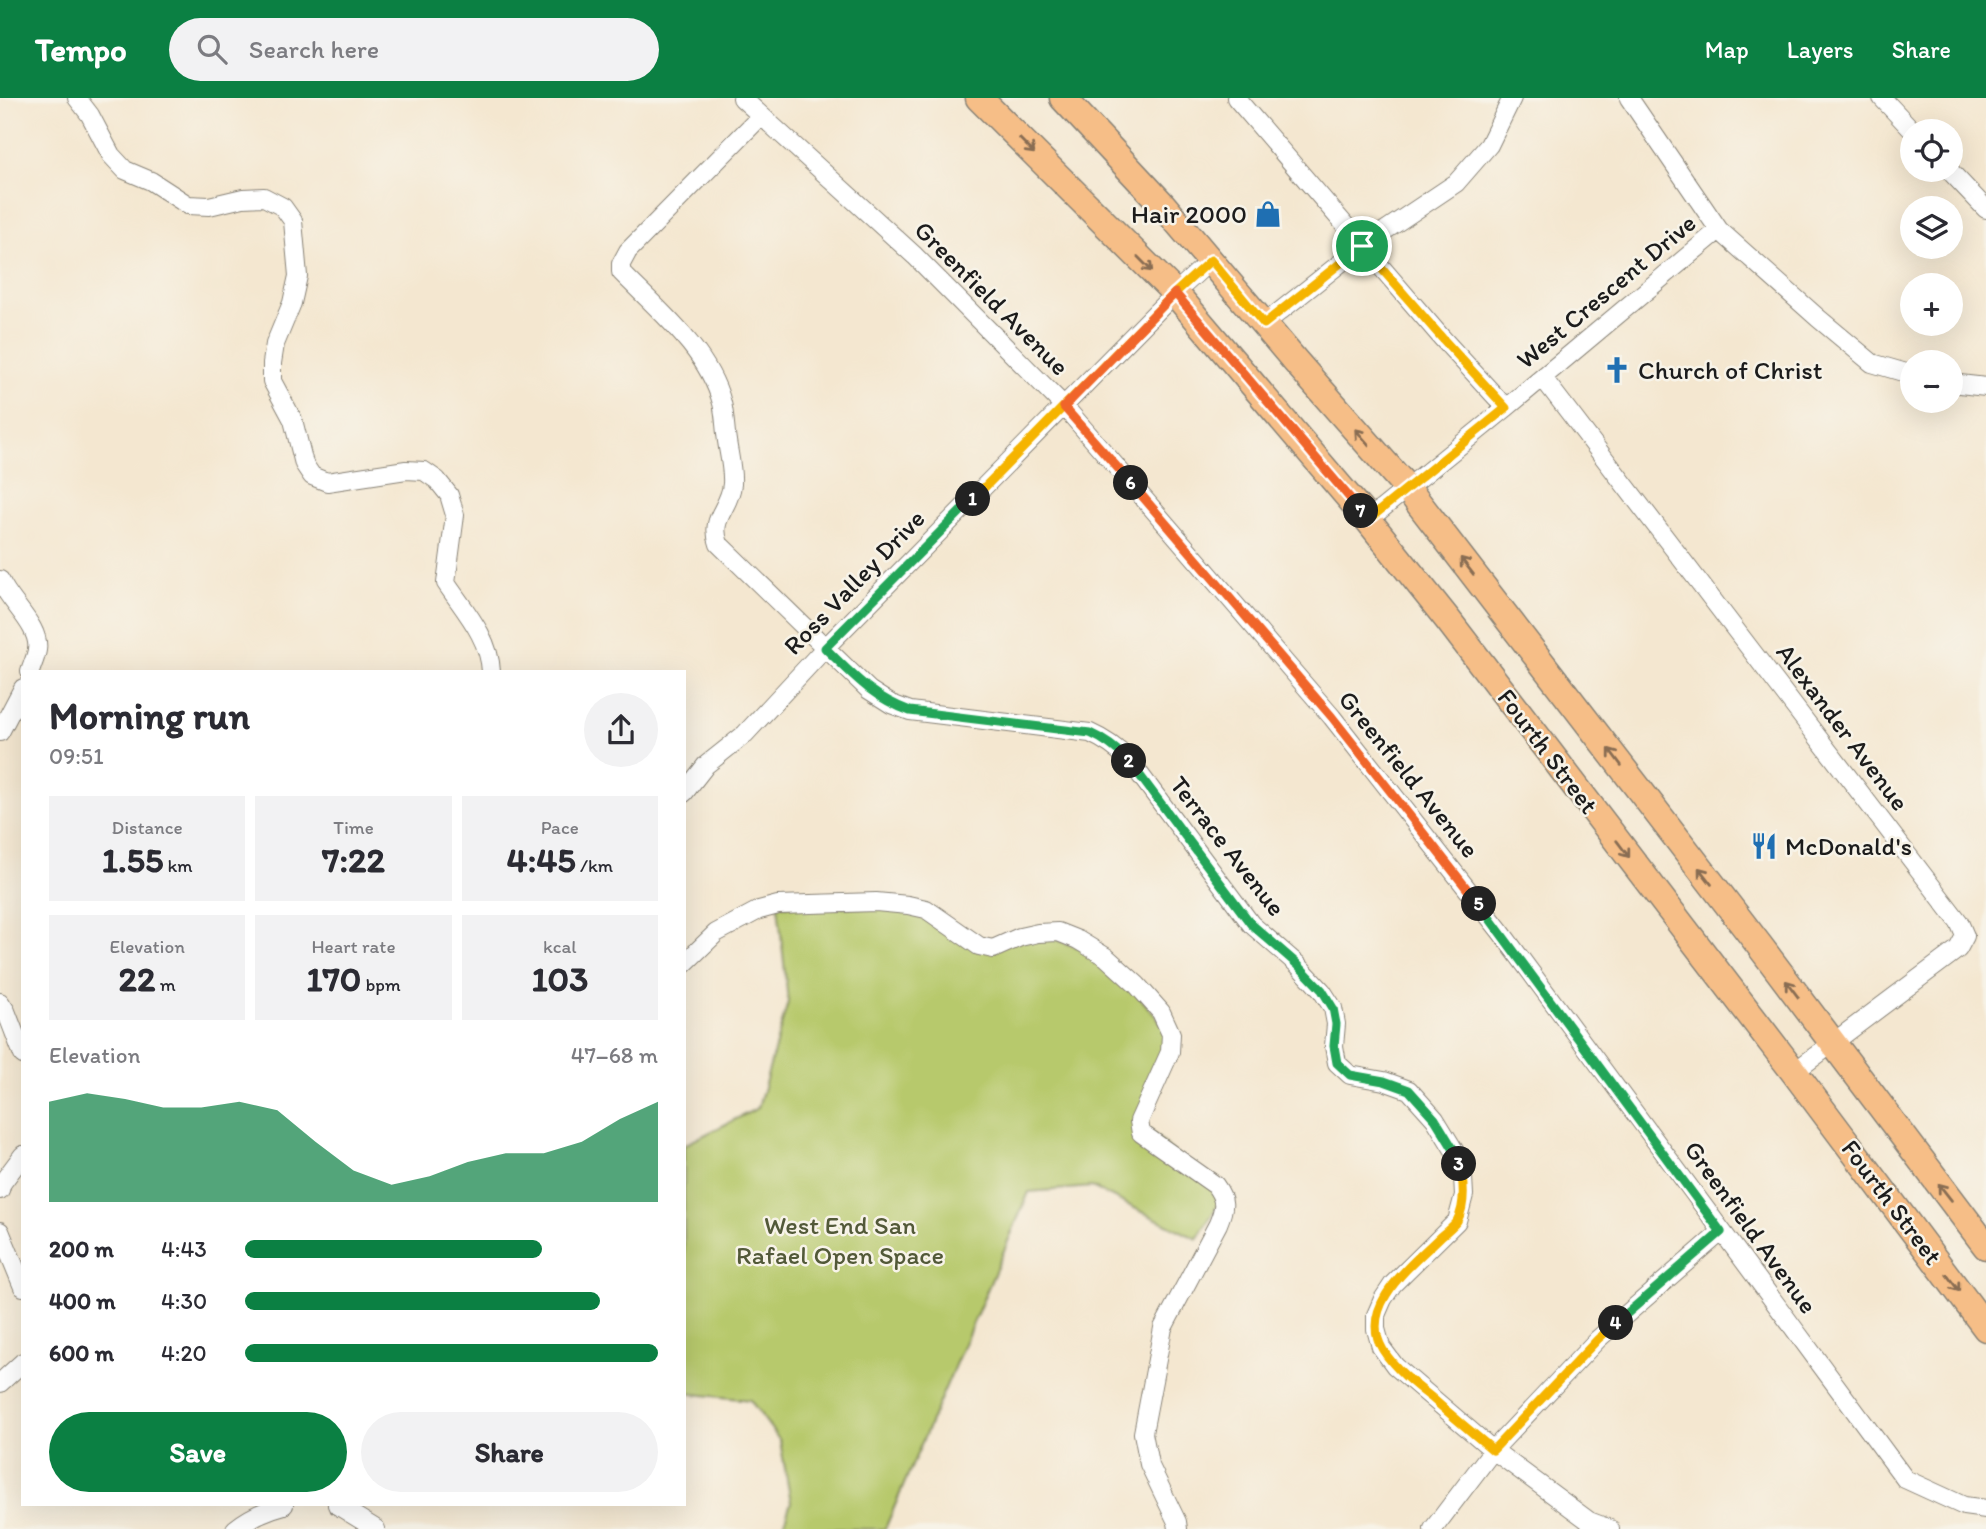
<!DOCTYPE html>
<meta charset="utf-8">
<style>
:root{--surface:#fff;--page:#f2f2f3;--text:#2b2b33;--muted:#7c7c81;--accent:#0b8043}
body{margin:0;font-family:Itim,sans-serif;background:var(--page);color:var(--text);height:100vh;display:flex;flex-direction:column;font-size:26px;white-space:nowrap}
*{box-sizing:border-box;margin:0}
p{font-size:23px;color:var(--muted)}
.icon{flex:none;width:38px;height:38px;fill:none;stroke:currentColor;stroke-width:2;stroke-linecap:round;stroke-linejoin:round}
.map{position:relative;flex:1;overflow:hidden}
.details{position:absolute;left:21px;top:572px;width:665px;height:836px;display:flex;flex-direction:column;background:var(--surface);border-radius:0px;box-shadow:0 7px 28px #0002}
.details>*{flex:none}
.fabs{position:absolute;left:1900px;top:21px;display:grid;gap:14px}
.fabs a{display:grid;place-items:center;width:63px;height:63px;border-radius:50%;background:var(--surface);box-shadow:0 7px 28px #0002;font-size:35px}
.pin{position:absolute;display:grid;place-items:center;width:60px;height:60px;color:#fff;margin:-30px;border:4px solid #fff;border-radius:50%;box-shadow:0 2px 7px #0007}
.km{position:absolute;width:35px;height:35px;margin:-18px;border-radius:50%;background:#222;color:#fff;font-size:19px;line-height:35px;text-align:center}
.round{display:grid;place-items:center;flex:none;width:74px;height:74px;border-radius:37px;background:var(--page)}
.overview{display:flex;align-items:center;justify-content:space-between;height:119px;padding:0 28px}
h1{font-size:38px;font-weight:800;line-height:52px}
.metrics{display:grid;grid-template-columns:repeat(3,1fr);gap:10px;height:119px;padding:7px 28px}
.metrics div{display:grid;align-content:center;border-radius:0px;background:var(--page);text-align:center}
.metrics b{font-size:35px;font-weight:800}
.metrics small{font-size:19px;font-weight:400}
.metrics p{font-size:19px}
.chart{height:196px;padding:14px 28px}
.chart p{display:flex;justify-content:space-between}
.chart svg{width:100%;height:126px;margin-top:7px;fill:var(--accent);opacity:.7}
.cta{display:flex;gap:14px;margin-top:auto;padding:14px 28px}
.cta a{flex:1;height:80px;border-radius:42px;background:var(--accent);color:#fff;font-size:28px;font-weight:800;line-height:80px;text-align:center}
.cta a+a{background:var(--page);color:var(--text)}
ul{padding:0 28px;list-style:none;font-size:23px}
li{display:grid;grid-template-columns:112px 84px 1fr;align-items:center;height:52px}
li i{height:18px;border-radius:9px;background:var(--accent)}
header{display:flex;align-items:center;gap:42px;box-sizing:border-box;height:98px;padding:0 35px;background:var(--accent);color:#fff}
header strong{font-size:33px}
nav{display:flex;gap:38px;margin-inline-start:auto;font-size:24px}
.search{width:490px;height:63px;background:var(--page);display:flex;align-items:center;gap:18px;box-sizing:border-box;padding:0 24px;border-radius:38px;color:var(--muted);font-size:26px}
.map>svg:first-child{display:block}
</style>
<header>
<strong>Tempo</strong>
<div class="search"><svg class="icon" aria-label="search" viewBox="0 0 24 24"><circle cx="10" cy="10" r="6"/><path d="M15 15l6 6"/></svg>Search here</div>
<nav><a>Map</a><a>Layers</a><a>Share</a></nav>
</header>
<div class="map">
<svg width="1986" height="1431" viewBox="0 0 1986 1431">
<rect width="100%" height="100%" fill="#f7f3e8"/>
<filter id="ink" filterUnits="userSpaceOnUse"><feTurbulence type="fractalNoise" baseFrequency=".0143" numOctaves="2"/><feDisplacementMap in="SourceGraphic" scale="14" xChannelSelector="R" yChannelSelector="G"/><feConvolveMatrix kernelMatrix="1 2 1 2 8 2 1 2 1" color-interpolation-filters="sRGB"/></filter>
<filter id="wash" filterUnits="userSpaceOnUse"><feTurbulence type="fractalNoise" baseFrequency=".00686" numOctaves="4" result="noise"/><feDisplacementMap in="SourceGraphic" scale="28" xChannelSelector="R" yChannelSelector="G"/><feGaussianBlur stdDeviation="1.57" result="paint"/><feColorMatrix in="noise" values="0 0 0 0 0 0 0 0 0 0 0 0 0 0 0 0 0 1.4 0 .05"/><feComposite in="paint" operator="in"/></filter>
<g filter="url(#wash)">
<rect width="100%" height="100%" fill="#f4e7d0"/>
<path fill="#b7c96c" stroke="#6a7244" stroke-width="2" d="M778,807L926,811L979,848L1038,835L1106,859L1171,936L1139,1023L1223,1099L1197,1141L1092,1089L1029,1094L885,1431H782L791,1404L780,1343L750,1302L684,1295V1047L758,1010L788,904Z"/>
</g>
<g filter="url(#ink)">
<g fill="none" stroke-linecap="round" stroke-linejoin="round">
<defs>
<path id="street" d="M77,0L90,17L111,57L125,72L151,83L188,107L209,108L243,100L264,99L283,109L293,123L298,178L292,205L275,246L272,265V283L293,322L304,366L312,378L327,384L406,372L424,373L437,382L449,397L455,417L446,485C464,512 490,540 491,574
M742,0L915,158L1064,308L1332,619L1501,834L1905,1381L1964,1408L1986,1411
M1236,0L1442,240L1506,310
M1629,0L1719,132L1818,220L1872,265L1913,277
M1882,0L1913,33
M761,18L628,153L621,166V174C658,212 708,252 722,305C725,317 725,331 727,343C729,357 733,372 732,386C730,411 709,419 719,446L869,592L891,606L910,613L1090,635C1106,642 1118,651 1130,663L1251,826L1297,866L1322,893L1333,910L1336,926L1334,948L1337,965L1350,977L1384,983L1409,992L1435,1021L1457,1057L1463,1079L1464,1097L1457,1123L1393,1186L1383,1201L1376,1217V1231L1381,1249L1395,1268L1493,1352L1589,1423L1610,1431
M1949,72L1986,111
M1264,226L1362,148L1456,85L1489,47L1512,0
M1543,280L1959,824L1965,838L1958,851L1794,974
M1951,285L1986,289
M1368,422L1506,310L1719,132
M0,482C9,504 41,529 37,552C36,559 32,567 30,574
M0,634L23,590
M684,695L706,667L745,636L825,550L1175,195L1211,162
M684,866L716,835L759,812L778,807L876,804L908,807L926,811L979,848L993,851L1020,839L1038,835L1058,834L1078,842L1106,859L1137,887L1161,914L1171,936L1170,954L1139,1023L1141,1035L1215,1087C1226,1102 1225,1109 1218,1126L1163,1230L1143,1335L1149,1366L1177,1424L1178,1431
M0,904L6,913L23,957
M0,1092L2,1085L23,1057
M0,1133L23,1189
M0,1285L23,1264
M337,1407L376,1431
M235,1431C250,1419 265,1412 284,1407
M1433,1431L1493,1352L1598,1241L1721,1134"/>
<path id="primary" d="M979,0L1175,195L1368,422L1448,522L1794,974L1986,1230
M1063,0L1162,106L1296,264L1407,390L1759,847L1986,1148"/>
</defs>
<use href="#street" stroke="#888276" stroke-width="20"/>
<use href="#primary" stroke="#888276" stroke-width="29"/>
<use href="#street" stroke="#fff" stroke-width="18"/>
<use href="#primary" stroke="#f6be87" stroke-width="26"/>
</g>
<defs><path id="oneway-shaft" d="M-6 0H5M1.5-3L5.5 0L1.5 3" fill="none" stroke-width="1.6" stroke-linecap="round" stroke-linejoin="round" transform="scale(1.75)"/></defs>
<g stroke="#896d52">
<use href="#oneway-shaft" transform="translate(1027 48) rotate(45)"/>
<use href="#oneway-shaft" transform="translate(1145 166) rotate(45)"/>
<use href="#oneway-shaft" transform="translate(1362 339) rotate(-131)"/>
<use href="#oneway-shaft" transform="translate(1467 468) rotate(-128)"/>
<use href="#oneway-shaft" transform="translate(1615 659) rotate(-127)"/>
<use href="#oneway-shaft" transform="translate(1623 751) rotate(53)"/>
<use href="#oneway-shaft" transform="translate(1705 778) rotate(-128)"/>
<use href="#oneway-shaft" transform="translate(1792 891) rotate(-127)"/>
<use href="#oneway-shaft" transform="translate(1945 1094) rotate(-128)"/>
<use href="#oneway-shaft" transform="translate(1953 1185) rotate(53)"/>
</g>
</g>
<g fill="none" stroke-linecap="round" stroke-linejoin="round" filter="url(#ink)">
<defs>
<path id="split-1" d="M973,401L1175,195L1211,162L1264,226L1362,148"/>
<path id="split-2" d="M973,401L825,550C854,578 872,599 910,613L1090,635C1106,642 1117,651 1129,663"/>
<path id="split-3" d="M1129,663L1251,826L1297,866L1322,892L1333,910L1336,926L1334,948L1337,965L1350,977L1384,983L1409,992L1435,1021L1457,1057L1459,1066"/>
<path id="split-4" d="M1459,1066C1464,1082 1466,1107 1457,1123C1453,1128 1446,1134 1441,1138C1414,1165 1356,1208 1383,1252C1395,1271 1414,1286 1432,1300C1452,1318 1473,1335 1493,1352L1598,1241L1616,1225"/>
<path id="split-5" d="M1479,806L1721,1134L1616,1225"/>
<path id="split-6" d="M1131,385L1332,619L1479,806"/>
<path id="split-7" d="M1131,385L1064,309L1175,195L1361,413"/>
<path id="split-8" d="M1361,413L1368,422L1506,310L1442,240L1362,148"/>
</defs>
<use href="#split-1" stroke="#fff" stroke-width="14"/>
<use href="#split-2" stroke="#fff" stroke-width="14"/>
<use href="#split-3" stroke="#fff" stroke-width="14"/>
<use href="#split-4" stroke="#fff" stroke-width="14"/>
<use href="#split-5" stroke="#fff" stroke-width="14"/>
<use href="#split-6" stroke="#fff" stroke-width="14"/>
<use href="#split-7" stroke="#fff" stroke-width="14"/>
<use href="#split-8" stroke="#fff" stroke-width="14"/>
<use href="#split-1" stroke="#f5b400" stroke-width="9"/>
<use href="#split-2" stroke="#22a559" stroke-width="9"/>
<use href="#split-3" stroke="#22a559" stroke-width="9"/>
<use href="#split-4" stroke="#f5b400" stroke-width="9"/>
<use href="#split-5" stroke="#22a559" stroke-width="9"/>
<use href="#split-6" stroke="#f0652b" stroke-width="9"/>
<use href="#split-7" stroke="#f0652b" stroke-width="9"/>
<use href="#split-8" stroke="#f5b400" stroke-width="9"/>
</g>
<defs>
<symbol id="shop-bare" viewBox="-9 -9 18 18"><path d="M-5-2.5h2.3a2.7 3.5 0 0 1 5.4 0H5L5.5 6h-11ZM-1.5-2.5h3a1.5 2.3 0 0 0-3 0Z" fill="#1f6fb2" stroke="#f7f3e8" stroke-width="2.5" paint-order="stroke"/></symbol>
<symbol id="church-bare" viewBox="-9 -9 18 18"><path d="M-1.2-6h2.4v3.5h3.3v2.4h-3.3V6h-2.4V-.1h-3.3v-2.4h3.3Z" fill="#1f6fb2" stroke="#f7f3e8" stroke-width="2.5" paint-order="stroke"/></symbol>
<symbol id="restaurant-bare" viewBox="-9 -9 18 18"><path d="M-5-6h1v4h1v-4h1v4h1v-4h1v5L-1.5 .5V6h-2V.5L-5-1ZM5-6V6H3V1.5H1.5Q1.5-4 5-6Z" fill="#1f6fb2" stroke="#f7f3e8" stroke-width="2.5" paint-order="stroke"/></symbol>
</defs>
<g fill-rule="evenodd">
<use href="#shop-bare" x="1249" y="97" width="38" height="38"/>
<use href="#church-bare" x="1598" y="253" width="38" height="38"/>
<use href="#restaurant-bare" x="1745" y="729" width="38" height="38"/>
</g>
<g text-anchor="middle" stroke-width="5" stroke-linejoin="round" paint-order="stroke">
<g font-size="26" fill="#1c1c1c" stroke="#f7f3e8" text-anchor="start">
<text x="1247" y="125" text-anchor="end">Hair 2000</text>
<text x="1638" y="281">Church of Christ</text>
<text x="1785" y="757">McDonald's</text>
</g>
<g font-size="26" fill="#1c1c1c" stroke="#f7f3e8">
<text transform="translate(1606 193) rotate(-40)" y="9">West Crescent Drive</text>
<text transform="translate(992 200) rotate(45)" y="9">Greenfield Avenue</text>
<text transform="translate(854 484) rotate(-46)" y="9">Ross Valley Drive</text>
<text transform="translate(1843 629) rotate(53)" y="9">Alexander Avenue</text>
<text transform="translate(1548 653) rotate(53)" y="9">Fourth Street</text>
<text transform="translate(1409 676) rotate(51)" y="9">Greenfield Avenue</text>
<text transform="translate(1228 748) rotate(52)" y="9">Terrace Avenue</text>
<text transform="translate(1892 1104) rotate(53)" y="9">Fourth Street</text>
<text transform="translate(1751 1129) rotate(54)" y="9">Greenfield Avenue</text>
</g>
<g font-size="26" fill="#525938" stroke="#f7f3e8">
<text x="840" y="1136">West End San<tspan x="840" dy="30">Rafael Open Space</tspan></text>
</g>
</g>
</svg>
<div class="fabs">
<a><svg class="icon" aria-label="locate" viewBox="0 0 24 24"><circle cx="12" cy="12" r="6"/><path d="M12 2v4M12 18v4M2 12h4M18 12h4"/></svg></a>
<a><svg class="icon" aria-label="layers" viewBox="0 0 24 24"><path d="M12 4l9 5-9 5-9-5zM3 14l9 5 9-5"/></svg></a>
<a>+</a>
<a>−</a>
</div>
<div class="pin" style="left:1362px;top:148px;background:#1e9e55"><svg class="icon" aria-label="arrive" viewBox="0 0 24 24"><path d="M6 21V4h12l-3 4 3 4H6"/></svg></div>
<b class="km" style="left:973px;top:401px">1</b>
<b class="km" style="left:1129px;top:663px">2</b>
<b class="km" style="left:1459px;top:1066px">3</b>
<b class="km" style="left:1616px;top:1225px">4</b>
<b class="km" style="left:1479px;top:806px">5</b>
<b class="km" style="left:1131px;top:385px">6</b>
<b class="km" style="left:1361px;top:413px">7</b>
<section class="details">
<div class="overview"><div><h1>Morning run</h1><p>09:51</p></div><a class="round"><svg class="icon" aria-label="share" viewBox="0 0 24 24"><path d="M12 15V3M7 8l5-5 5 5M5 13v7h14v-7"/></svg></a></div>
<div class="metrics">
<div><p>Distance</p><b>1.55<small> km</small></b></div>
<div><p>Time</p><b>7:22</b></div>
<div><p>Pace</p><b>4:45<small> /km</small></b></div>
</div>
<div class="metrics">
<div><p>Elevation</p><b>22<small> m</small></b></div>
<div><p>Heart rate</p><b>170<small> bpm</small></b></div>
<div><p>kcal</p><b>103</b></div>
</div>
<div class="chart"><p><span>Elevation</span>47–68 m</p>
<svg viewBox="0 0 160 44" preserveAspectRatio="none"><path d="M0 44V9L10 6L20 8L30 11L40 11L50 9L60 12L70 23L80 33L90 38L100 35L110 30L120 27L130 27L140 23L150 15L160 9V44z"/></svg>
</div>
<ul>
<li><b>200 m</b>4:43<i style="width:72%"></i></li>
<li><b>400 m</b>4:30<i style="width:86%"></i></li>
<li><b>600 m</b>4:20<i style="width:100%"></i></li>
</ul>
<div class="cta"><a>Save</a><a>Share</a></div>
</section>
</div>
